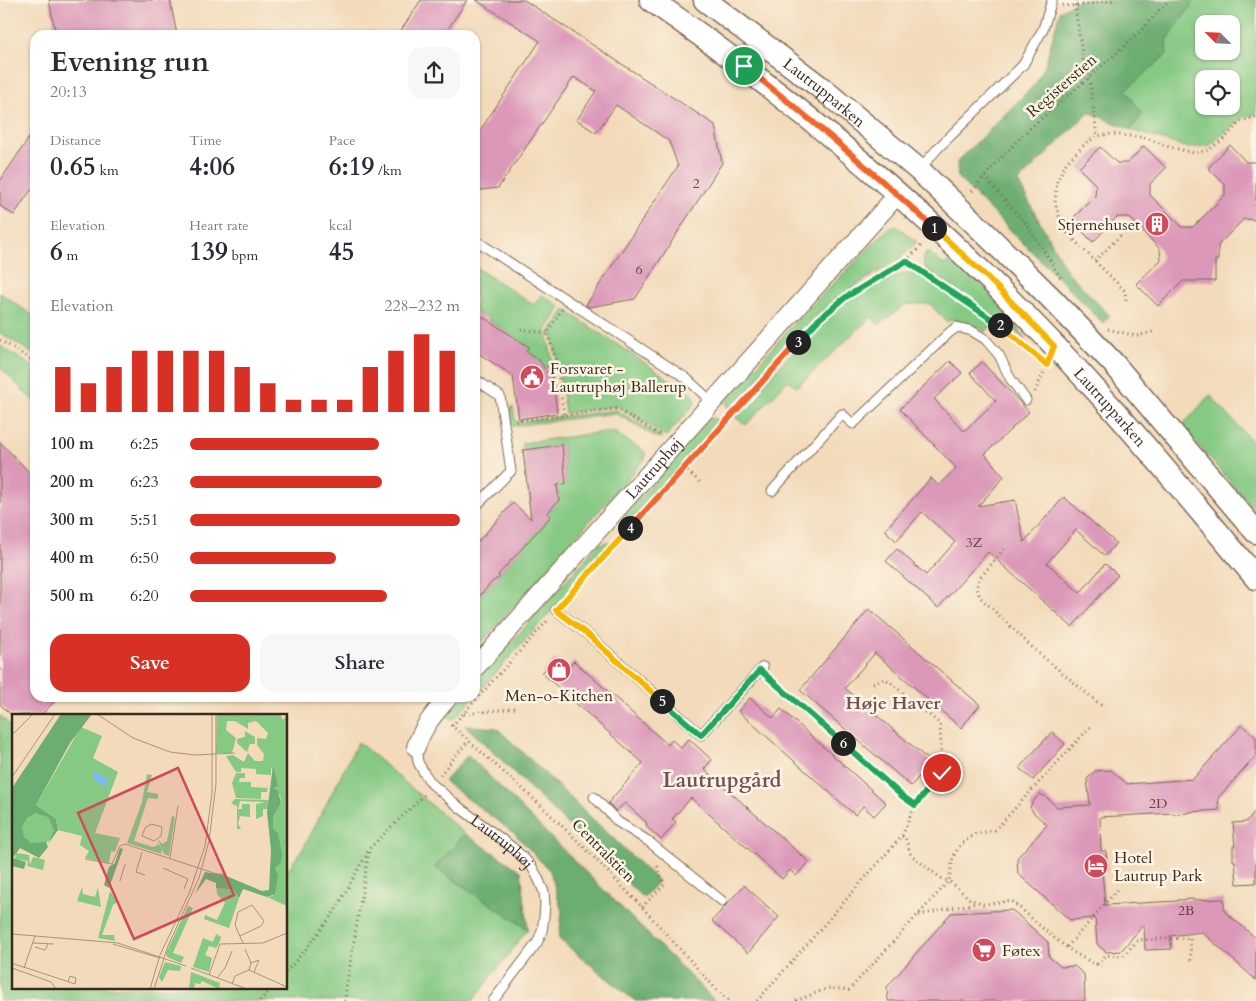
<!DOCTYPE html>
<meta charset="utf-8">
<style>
:root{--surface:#fff;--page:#f7f7f7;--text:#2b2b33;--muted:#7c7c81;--accent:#d93025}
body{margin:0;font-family:Cardo,serif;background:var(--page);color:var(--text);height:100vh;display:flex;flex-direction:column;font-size:19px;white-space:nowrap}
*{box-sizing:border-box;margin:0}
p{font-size:16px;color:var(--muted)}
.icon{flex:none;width:28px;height:28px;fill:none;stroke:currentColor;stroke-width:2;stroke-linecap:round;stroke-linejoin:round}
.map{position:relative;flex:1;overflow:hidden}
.panel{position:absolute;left:30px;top:30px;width:450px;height:672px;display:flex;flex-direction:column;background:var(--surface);border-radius:15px;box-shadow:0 1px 4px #0004}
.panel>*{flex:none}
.needle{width:32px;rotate:294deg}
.tools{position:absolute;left:1195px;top:15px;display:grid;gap:10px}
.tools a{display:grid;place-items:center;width:45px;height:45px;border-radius:10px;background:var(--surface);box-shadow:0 1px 4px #0004;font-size:25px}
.pin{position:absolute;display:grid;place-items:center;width:42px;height:42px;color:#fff;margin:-21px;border:2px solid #fff;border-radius:50%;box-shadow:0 1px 5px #0007}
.km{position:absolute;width:25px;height:25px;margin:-12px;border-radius:50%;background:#222;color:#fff;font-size:14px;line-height:25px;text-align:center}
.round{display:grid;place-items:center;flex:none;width:52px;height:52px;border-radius:15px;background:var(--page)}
.summary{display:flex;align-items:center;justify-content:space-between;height:85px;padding:0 20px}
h1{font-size:28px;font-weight:600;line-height:38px}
.metrics{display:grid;grid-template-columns:repeat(3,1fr);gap:8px;height:85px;padding:5px 20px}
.metrics div{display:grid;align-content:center}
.metrics b{font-size:25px;font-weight:600}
.metrics small{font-size:14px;font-weight:400}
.metrics p{font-size:14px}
.chart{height:140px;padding:10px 20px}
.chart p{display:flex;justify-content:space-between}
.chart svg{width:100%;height:90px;margin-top:5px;stroke:var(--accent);stroke-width:6}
.cta{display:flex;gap:10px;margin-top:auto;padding:10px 20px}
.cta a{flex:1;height:58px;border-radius:15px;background:var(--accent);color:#fff;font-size:20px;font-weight:600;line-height:58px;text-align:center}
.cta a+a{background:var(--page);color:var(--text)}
ul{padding:0 20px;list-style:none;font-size:16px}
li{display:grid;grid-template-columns:80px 60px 1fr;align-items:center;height:38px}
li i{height:12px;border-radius:6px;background:var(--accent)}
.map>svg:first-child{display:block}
</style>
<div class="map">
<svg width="1256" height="1001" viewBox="0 0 1256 1001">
<rect width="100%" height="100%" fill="#fcf5e5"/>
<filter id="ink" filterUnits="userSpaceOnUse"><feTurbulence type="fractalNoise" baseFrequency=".02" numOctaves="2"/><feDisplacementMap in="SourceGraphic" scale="10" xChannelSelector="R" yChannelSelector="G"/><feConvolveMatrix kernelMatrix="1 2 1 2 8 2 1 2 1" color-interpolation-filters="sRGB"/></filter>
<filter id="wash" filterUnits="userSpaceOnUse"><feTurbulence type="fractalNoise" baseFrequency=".0096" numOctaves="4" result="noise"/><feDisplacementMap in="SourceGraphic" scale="20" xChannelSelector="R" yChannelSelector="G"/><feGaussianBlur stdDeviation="1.12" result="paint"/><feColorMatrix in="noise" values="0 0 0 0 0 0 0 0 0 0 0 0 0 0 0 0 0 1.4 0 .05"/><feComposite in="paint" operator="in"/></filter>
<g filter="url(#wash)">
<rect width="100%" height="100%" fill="#f2daba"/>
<path fill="#85c983" stroke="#607a50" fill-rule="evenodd" d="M1195,0H1256V114L1243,117L1210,145L1189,148L1131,130L1135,123L1075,98ZM1204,24H1231V51H1204ZM1204,79H1231V106H1204Z
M895,225L917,242L900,258L846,292L816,316L786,347L729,412L726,404L728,398L798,319L888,229Z
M927,251L944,265L953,258L990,293L1026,340L1011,328L926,269C922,262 923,258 927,251Z
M475,267L534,305L542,295L561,307L546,330L553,363L541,370L540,360L526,351L528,347L488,320L489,318L475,312Z
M906,273H916L930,279L994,323L985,332L980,328L951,319L947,322L930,304H906L879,325L871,317L797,387L788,380L746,425L735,417L800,343L837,307L883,279L888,281L901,274Z
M0,293L35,317V355L0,333Z
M565,310L693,395L695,399L694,405L666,436L617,406L565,413L557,359L551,331Z
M0,346L35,368V403L0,367Z
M1210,395L1256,446V512L1182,426Z
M513,407L515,420L517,422L616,410L662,437L661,438L655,437L616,413L513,426C509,423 508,413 510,408Z
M713,418L721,421L626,527L624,522L626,514L707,421Z
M612,431L644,451L646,455L645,459L475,650V601L492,582L499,577L498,575L550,517L547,513L559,500L557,485L566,483L562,445L523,450L522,443Z
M607,542L612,543L475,696V683L596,547L599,544Z
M462,698H473L455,718C451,720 448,718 446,715Z
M0,715L14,730V987H286V872L304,847L328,801L358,742L465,834L435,867L528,929L473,1001H0Z"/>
<path fill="#6cad71" stroke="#546c48" d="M1078,0H1195L1166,42L1167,54L1126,90L1142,114L1131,130L1089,112L1018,182L1067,271L1110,316L1103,323L958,178L957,162L1036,83L1045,65L1060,11Z
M465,725L497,728L658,881L643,898Z
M468,755L715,1001H635L559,939L562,911L550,871L514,833L444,781Z
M465,834L521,871L528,929L435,867Z"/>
<g id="blocks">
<path fill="#db98b9" d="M49,0H170L177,35H56Z
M421,0H467L444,35H398Z
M476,0H524L715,125L722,163L635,299L589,307L586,305L678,166L669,141L616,105L596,133L577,120L596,91L574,77L498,188L475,191V138L540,41Z
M35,129V184L14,215L0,206V181Z
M1230,145L1246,162H1256V220L1244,219L1218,245V260H1215V281H1183L1158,306L1136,284L1161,260L1160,249L1129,217H1117L1093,242L1071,220L1095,196L1096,185L1079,168L1100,147L1117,163H1128L1144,146L1166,168L1150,184V195L1182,227H1193L1225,195V184L1208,168Z
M475,312L529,347L526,351L539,360L549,375H552L557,413L519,419L513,376L475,351Z
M950,361L962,373L934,399L964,431L996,401L970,373L982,362L1029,412L985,454L1004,477L978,506L1015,500L1024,542L1064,497L1116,543L1105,556L1076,530L1047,563L1080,593L1105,564L1118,575L1072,627L988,552L938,608L886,561L897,549L926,575L955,542L922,512L896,541L885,530L931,478L939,486L956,468L900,409Z
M0,442L35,478V698H58L41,715H11L0,704Z
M562,445L566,484L557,485L559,500L547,513L551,516L498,575L500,577L492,582L475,601V545L513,503L531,519L523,450Z
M869,609L980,705L961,728L875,653L845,688L931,762L911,786L800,690Z
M555,659L566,670L574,661L668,745L672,740L681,748L689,739L712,760L704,769L809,862L796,876L790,870L782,879L691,798L672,819L676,822L661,840L647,827L646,822L625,803L616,811L608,803L643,763L542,673Z
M750,698L773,718L781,709L886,803L874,816L863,806L855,815L738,711Z
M1242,725L1256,737V756L1218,798L1219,810L1188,812V813L1173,814V813L1100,817L1101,851H1106L1107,870L1102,871L1105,905L1178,901V900L1193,899V900L1224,899V911L1256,938V980L1202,932L1170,936L1172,949L1145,950L1144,924L1121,951L1106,952L1097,944L1095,918L1070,920L1018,874L1017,858L1047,825L1033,812L1030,807L1032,803L1040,794L1046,797L1057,807L1090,805L1087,779L1095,771L1111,770L1127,784L1193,779Z
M1052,732L1065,744L1033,780L1019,768Z
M1256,810V883L1237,884L1235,861H1233V846H1235L1233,823L1246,822Z
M744,885L779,917L748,953L712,921Z
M1012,910L1048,942L1049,957L1061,967L1074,966L1084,974L1085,1001H888L887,987L951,913Z"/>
</g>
</g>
<g filter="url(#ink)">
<use href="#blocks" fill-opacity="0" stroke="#7b6855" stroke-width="1"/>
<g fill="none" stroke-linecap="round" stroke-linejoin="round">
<defs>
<g id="service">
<path d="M919,170L938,148L1023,65L1043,29L1052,0"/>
<path d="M475,240L686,378L712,402"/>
<path d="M475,379L500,396L511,471L475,507"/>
<path d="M772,491L842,414L853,424L950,332L957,327L972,331L985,339L999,355L1010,378L1026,400"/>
<path d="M556,610L587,634L701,735L763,667"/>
<path id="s1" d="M416,747L418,762L424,773L432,784L459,807L512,847L523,857L532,867L538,878L544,892L545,904L544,917L542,931L537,943L493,1001"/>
<path d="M594,797L618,822L648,841L722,901"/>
</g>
<g id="minor">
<path id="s2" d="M475,668L898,194"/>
<path d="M416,747C423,726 434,714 448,698"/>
</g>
<g id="tertiary">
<path id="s3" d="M651,0C816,114 969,249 1103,398C1155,456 1205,517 1256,578"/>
<path id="s4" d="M705,0L820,87L919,170L986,234L1052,299L1114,364L1256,532"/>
</g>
</defs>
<use href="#service" stroke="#7b6855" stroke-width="11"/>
<use href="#minor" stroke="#7b6855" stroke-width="20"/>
<use href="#tertiary" stroke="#7b6855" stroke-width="25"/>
<path stroke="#7b6855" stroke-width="3" stroke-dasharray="1 4" stroke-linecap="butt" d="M1076,0L1075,6L1083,61L1090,82L1097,136
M1062,5L1075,6L1116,0
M985,177L1025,223L1043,249L1062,280
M972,191L1000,159L1027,131L1118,52L1142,29L1169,0
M906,261L1003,327L1036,357
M1095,261L1130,226
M1126,300L1125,291L1063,229L1055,203L1057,181L1066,163L1085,144L1097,136L1112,134L1147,138L1166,146L1194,153L1208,150L1225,138L1240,122L1256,117
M562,309L547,333L557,363L564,415
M521,329L547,333
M1108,329L1137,336L1156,331
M0,340L35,362
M547,368L557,363
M1035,392L1047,365
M516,421L617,409L662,436
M684,468L702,484
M1004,549L979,579L976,589L981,598L1035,650L1102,706
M564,601L818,320L847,297L906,261L922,245
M873,683L884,679L889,681L940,724L942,773L915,805
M464,714L517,708
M451,725L536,801L585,848L642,907L715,988L729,1001
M452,726L549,619
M440,775L468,741
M902,836L905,837L911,855L942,879L949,881L970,899L983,904L1012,901C1039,924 1067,954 1101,966
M642,907L664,885L657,865
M919,915L976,903
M1067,947L1117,890
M1097,964L1106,955L1123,956L1138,940L1190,938L1191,962
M286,972L306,949L335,911L370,848L418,801L425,794
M260,1001L273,987
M345,1001L346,989L369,851
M757,1001L902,836L915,805L902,796L768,677
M796,1001L828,988L849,990L949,881L953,857L961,844L975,834L995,830L1093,724"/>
<use href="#service" stroke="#fff" stroke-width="9"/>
<use href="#minor" stroke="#fff" stroke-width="18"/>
<use href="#tertiary" stroke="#fff" stroke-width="22"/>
</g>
</g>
<g fill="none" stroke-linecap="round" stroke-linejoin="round" filter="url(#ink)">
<defs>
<path id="split-1" d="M744,66C809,118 873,171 934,228"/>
<path id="split-2" d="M934,228L988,278L1054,346L1047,365L1000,325"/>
<path id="split-3" d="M798,342L818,320L846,297L906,261L1000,325"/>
<path id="split-4" d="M630,528L798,342"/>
<path id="split-5" d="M630,528L556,610L587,634L662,701"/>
<path id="split-6" d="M662,701L701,735L760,670L843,743"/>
<path id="split-7" d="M843,743L902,796L915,805L942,773"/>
</defs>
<use href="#split-1" stroke="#fff" stroke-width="10"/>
<use href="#split-2" stroke="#fff" stroke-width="10"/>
<use href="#split-3" stroke="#fff" stroke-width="10"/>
<use href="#split-4" stroke="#fff" stroke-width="10"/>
<use href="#split-5" stroke="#fff" stroke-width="10"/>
<use href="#split-6" stroke="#fff" stroke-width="10"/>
<use href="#split-7" stroke="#fff" stroke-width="10"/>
<use href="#split-1" stroke="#f0652b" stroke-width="6"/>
<use href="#split-2" stroke="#f5b400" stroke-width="6"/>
<use href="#split-3" stroke="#22a559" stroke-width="6"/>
<use href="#split-4" stroke="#f0652b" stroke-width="6"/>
<use href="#split-5" stroke="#f5b400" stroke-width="6"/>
<use href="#split-6" stroke="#22a559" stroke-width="6"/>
<use href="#split-7" stroke="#22a559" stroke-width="6"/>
</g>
<defs>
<symbol id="building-disc" viewBox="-11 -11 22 22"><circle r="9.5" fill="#d1495b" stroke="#fcf5e5"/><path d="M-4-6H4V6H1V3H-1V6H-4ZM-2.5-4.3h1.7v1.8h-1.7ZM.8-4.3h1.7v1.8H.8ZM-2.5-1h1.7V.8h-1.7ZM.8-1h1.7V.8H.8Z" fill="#fff"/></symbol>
<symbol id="civic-disc" viewBox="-11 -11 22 22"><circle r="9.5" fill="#d1495b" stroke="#fcf5e5"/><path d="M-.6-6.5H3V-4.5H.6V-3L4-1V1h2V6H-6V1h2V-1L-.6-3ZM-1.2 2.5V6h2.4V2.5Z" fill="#fff"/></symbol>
<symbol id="shop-disc" viewBox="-11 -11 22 22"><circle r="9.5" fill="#d1495b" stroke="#fcf5e5"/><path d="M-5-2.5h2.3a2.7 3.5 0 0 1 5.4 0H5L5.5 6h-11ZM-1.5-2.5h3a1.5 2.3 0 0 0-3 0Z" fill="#fff"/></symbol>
<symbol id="hotel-disc" viewBox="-11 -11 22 22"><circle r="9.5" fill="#d1495b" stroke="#fcf5e5"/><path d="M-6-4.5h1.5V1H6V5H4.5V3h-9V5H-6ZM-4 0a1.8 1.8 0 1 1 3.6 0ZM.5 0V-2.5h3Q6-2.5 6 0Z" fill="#fff"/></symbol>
<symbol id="supermarket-disc" viewBox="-11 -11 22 22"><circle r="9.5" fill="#d1495b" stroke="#fcf5e5"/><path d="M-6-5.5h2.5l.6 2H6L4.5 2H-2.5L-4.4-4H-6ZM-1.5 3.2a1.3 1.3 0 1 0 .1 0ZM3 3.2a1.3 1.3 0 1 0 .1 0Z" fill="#fff"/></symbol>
</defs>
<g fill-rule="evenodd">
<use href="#building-disc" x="1143" y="210" width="28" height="28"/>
<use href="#civic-disc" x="518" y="363" width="28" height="28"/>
<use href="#shop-disc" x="545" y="656" width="28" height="28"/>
<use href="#hotel-disc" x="1082" y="852" width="28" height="28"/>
<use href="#supermarket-disc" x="970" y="936" width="28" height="28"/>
</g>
<g text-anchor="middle" stroke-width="5" stroke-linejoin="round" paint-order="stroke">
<g font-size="14" fill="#634645">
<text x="696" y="188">2</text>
<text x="639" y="274">6</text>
<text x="974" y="547">3Z</text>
<text x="1158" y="808">2D</text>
<text x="1186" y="915">2B</text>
</g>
<g font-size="16" fill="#3b2a1e" stroke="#fcf5e5">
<text transform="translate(1061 85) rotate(-41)" y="6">Registerstien</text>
<text dy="6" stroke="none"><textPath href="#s4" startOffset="151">Lautrupparken</textPath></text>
<text dy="6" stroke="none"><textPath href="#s3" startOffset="615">Lautrupparken</textPath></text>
<text dy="6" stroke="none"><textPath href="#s2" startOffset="268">Lautruphøj</textPath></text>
<text dy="6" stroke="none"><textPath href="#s1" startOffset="132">Lautruphøj</textPath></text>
<text transform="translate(604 850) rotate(45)" y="6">Centralstien</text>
</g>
<g font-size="16" fill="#3b2a1e" stroke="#fcf5e5" text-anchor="start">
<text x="1140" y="230" text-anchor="end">Stjernehuset</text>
<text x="550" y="374">Forsvaret -<tspan x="550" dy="18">Lautruphøj Ballerup</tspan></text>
<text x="559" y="701" text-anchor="middle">Men-o-Kitchen</text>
<text x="1114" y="863">Hotel<tspan x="1114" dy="18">Lautrup Park</tspan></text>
<text x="1002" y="956">Føtex</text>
</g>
<g font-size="18" font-weight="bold" fill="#735054" stroke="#fcf5e5">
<text x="893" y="709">Høje Haver</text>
</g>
<g font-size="21" font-weight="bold" fill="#735054" stroke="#fcf5e5">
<text x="722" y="787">Lautrupgård</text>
</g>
</g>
<g transform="translate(12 714)">
<rect width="275" height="275" fill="#f2daba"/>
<path d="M205,0H268L271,6L275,0V192L255,183L261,182L263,154L269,149L266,119L261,116V103L269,89L268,81L261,75L262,58L259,53V61L244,60V55L229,54V58H224L214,42L221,41L232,48L236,39L243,47H251L252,40L245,31V24L254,25L256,19L244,7L236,9V15L223,7H215L214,16L224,24L220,39H204ZM69,13L90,22L81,44L106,58L83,119L108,124L103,138L99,137L97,149L73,144L77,137L68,131L70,122L46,116L44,105L24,91ZM233,17L243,23V30H238L235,38L225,29V25L233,23ZM224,59H233V64H228L227,68H239V73L255,74L256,70L255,78H249V85L224,84L220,69ZM135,60L140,61L135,78L146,80V85L136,84L122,127L141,133L146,131L145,127L150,135L149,140L115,129L130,88ZM223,85L256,86V95H251V102L244,105V90L253,88L228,87L226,95H230V90H238V103L228,102L226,110L229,115H225V90L224,92L219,89ZM10 115a16 16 0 1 1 32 0a16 16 0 1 1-32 0ZM160,102L163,103L157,142L152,140L146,125L150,130L155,127ZM4,139L17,141L18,151L21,143L33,146L31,156L15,152L16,147L3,145ZM204,167L221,175L227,184L217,214L192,205L193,201L205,206L213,189L205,180ZM70,173L71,180L83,183L86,173L89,193L65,187ZM98,177L105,188L101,191L90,221H102L103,227L86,224ZM176,192L181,194L161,239L172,243L169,249L155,243L154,239ZM204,220L209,223L207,230L204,234L197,232L193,241L200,244L197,258L181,253L191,224L201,228ZM153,248L169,252L168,257L156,256L150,268L147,263ZM179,258L208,269L207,275L190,267L188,270L183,269L182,275H177Z" fill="#85c983"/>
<path d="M49,0H80L58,29L24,91L44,105L46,116L36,130L42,116L36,103L23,99L15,104L10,113L12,123L19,129L34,128L36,133L27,144L8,134L1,144L14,148L12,155L0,152V74ZM261,52L266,72L261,74L266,77L269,89L261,103V115L266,119L270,141L269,149L263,154L266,162L263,180L255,183L231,175L227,184L221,175L204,174V169L194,165L183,180L193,158L212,161L250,177L257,176L259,136L255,98ZM108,134L111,135L97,174L92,171L97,153L103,149Z" fill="#6cad71"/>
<path d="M82,58L96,64L95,72L85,69L80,61Z" fill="#7abbef"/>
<path fill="none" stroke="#a9947c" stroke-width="1" d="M85,0L121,24L158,38L183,41L223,39M0,21L21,0M0,63L43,0M139,110L150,113L149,122L142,127L130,122L133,114ZM130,138L124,158L133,161M158,144L166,92M73,145L100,150L108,132L113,130L205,160H214M151,154L176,165L172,175M108,167L113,150M0,220L106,229L174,252M228,222L249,212L252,207L240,191L226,198L224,207L223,210L225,216L231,229M21,229L42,230M101,230L148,244M23,233L33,236L36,230M233,235L239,249L237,256M0,249L2,250L24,257L63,270L64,264L58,262L56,268M239,249L247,246L242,258M0,254L39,268L44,275M12,254L23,222M179,254L235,275M197,261L208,230L251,229L275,219M205,264L213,254L220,237M220,270L223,262L237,256L275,273M138,275L148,241L178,177L193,132L200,79V0M142,275L156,232L187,164L197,127L204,70V0"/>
<path fill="#d1495b" fill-opacity="0.15" stroke="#d1495b" stroke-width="2.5" d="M166,54L222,181L122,225L66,99Z"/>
<rect width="275" height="275" fill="none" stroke="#3b2a1e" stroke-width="2.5"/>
</g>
</svg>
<div class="tools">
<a><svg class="needle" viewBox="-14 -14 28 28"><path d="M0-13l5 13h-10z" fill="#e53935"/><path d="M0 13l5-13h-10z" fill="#7c7c81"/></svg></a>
<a><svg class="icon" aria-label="locate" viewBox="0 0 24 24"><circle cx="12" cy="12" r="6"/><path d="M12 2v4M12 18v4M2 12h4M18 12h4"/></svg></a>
</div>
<div class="pin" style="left:744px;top:66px;background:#1e9e55"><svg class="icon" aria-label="arrive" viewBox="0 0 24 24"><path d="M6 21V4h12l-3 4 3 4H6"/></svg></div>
<div class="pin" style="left:942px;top:773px;background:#d93025"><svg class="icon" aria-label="check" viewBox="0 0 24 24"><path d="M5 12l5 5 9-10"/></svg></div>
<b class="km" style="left:934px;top:228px">1</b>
<b class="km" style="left:1000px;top:325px">2</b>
<b class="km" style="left:798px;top:342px">3</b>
<b class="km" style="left:630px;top:528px">4</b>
<b class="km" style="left:662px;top:701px">5</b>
<b class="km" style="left:843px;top:743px">6</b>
<section class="panel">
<div class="summary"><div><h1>Evening run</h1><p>20:13</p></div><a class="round"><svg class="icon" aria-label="share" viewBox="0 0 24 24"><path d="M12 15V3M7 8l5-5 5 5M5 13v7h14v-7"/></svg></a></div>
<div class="metrics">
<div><p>Distance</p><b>0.65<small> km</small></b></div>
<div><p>Time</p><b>4:06</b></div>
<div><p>Pace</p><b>6:19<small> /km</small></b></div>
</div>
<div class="metrics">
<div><p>Elevation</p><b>6<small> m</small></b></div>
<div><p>Heart rate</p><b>139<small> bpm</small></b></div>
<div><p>kcal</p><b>45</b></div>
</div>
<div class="chart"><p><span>Elevation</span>228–232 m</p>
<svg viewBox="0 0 160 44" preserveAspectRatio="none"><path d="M5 44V22M15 44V30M25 44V22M35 44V14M45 44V14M55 44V14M65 44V14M75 44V22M85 44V30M95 44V38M105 44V38M115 44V38M125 44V22M135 44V14M145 44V6M155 44V14"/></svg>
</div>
<ul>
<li><b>100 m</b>6:25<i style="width:70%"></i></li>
<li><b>200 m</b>6:23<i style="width:71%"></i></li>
<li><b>300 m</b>5:51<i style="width:100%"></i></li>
<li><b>400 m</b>6:50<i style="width:54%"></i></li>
<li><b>500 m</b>6:20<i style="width:73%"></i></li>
</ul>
<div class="cta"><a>Save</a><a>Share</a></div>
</section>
</div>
